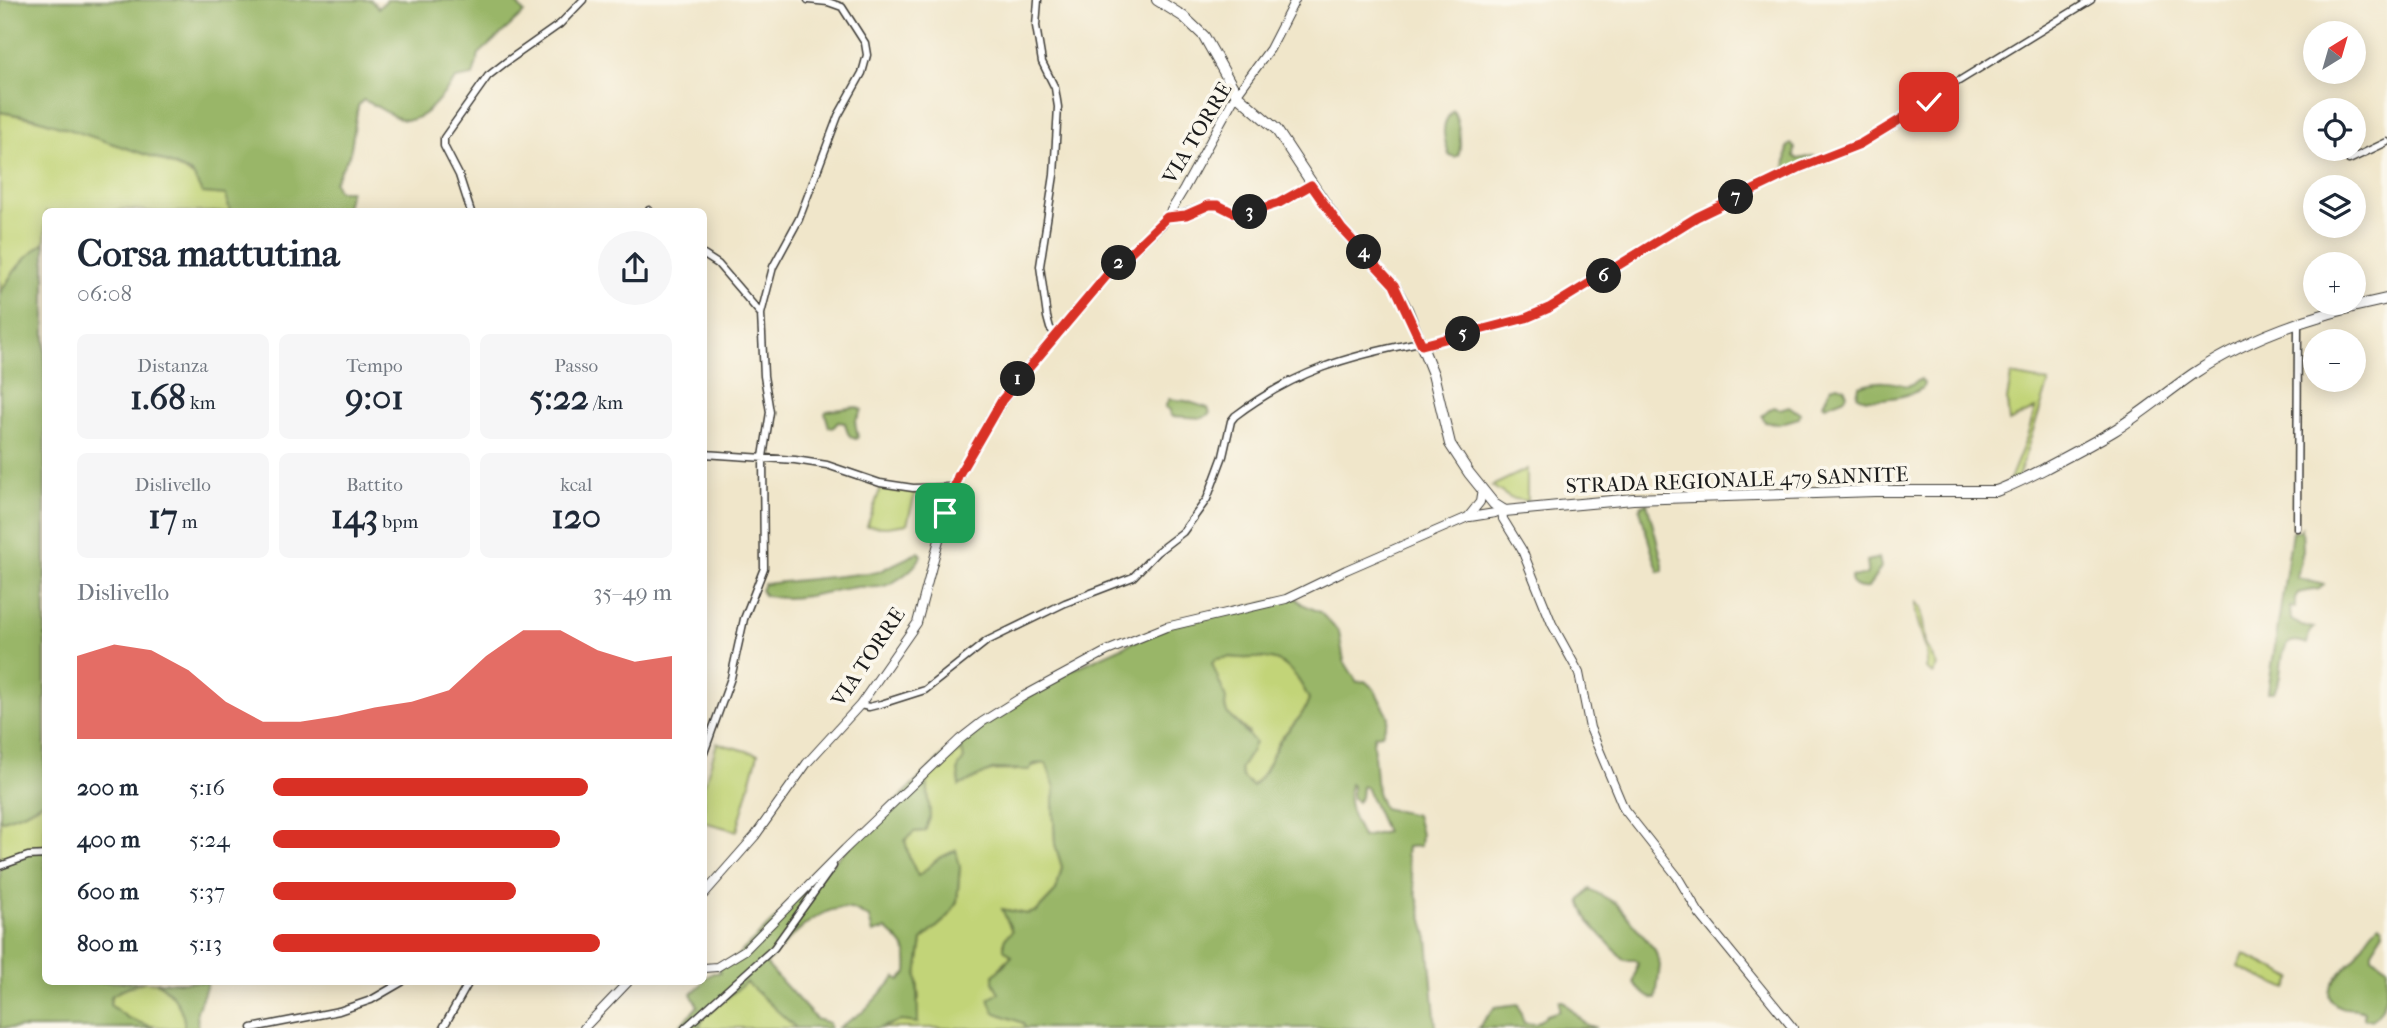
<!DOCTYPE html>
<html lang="it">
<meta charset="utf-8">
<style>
:root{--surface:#fff;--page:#f6f6f7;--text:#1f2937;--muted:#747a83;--accent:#d93025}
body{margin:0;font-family:"IM FELL French Canon",serif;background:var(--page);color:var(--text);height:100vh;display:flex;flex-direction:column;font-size:26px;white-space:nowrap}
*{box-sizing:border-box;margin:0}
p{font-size:23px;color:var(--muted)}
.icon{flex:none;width:38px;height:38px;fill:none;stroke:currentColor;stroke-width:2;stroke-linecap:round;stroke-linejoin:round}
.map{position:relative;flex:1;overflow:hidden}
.panel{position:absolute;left:42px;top:208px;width:665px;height:777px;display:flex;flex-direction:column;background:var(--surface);border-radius:10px;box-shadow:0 4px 18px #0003}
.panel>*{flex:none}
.needle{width:46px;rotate:37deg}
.buttons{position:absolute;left:2303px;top:21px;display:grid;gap:14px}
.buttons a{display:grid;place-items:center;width:63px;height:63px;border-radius:50%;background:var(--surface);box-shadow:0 4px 18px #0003;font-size:35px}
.pin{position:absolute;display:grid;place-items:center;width:60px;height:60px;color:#fff;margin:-30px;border-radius:14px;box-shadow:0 4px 10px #0006}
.km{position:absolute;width:35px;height:35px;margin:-18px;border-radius:50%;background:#222;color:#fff;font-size:19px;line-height:35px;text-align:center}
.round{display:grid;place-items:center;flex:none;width:74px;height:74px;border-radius:37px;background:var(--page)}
.summary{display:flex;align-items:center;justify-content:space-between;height:119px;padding:0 35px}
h1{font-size:38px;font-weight:800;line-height:52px}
.metrics{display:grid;grid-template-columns:repeat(3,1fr);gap:10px;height:119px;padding:7px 35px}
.metrics div{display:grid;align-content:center;border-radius:10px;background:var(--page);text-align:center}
.metrics b{font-size:35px;font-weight:800}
.metrics small{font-size:19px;font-weight:400}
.metrics p{font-size:19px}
.chart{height:196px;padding:14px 35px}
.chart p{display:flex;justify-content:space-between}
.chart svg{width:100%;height:126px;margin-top:7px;fill:var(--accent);opacity:.7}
ul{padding:0 35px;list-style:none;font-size:23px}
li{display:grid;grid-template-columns:112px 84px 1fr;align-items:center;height:52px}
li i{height:18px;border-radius:9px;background:var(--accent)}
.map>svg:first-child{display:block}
</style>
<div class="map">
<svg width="2387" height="1028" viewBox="0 0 2387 1028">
<rect width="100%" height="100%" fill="#fbf7ec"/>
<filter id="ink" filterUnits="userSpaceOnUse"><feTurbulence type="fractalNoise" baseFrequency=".0143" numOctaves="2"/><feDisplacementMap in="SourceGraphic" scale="14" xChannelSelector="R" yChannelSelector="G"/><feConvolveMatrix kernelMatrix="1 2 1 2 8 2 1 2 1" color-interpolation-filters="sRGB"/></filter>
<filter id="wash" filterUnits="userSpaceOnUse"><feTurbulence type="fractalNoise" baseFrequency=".00686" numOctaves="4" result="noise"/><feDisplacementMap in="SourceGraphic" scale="28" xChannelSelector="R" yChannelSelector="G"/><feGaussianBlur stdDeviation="1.57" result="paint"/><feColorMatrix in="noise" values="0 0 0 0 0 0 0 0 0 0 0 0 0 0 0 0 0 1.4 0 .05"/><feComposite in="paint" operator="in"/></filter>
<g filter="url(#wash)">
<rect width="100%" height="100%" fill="#f0e6ca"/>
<path fill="#c2d478" stroke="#6f784a" stroke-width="2" d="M0,112C79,126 159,152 226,195L230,212H157L123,209L114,212H46L45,243C25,255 11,273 0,294Z
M2011,375L2049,382L2017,480L2008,484L2027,437L2035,409L2009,422L2007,400Z
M1527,469V501L1510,498L1492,486Z
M881,487L916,491L907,524L887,527L867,526Z
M1916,602L1921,608L1926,644L1937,666L1933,674L1926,669C1931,646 1913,624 1916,602Z
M1231,657C1245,660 1258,656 1271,659C1289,662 1302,684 1309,699C1301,723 1287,726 1278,744C1269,761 1267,774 1251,786L1242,777L1240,769L1251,752L1249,733L1227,713L1212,663L1216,659Z
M717,743L758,754L737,831L704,822V786Z
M962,749L964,759L984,773C996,768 1006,772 1018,770C1028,768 1036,764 1047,763L1055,788L1053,801L1055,844L1062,867L1056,891L1037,911L1027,914L1003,909L1012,931L1004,940L1013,955L1002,964L993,982L1000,993L994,1012L1024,1023L1025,1028H879L901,1021L919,999L917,975L922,940L948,917L957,902L960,867L939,858L918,876L909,857L905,840L914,832L925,831L930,818L927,777Z
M45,801V852L32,850L0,860V821L25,812Z
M2244,954L2293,978L2287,989L2238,967Z
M746,981L796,1028H699L704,1017Z
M143,982C149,982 155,981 160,984C173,991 186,1014 184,1028C159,1028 128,1026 110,1005L111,996L127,987Z"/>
<path fill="#99b668" stroke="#5a6942" stroke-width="2" fill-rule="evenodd" d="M0,0H371L378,8L387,0H514L524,13L479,54L473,76L456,79C443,93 422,129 398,118C386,113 375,104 363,100L358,106L350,154L334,182L338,191H350L345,212H230L226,195L202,193L192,173L159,159L35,118L0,112Z
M1453,110C1458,118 1463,146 1458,155L1455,157L1449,155C1443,136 1440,125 1453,110Z
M1791,144L1795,148L1794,156L1798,159L1814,156V161L1788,171L1785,168L1788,146Z
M45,243V801L25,812L0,821V294C12,273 25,255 45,243Z
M1921,379L1924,383L1923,387C1913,397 1868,404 1857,395L1859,386C1879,380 1888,381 1908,386Z
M1837,385L1844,387L1847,394L1845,398L1825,406L1823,404L1831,387Z
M1169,399L1186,401L1208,408L1210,413L1203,418L1171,416L1170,410L1165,407Z
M1789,406L1800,414L1799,418L1778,424L1765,422L1762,416L1773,407L1780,409Z
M856,407L862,410L855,422L858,437L856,439C847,437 847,430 845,423L838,422L833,428L829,427L825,413L827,411Z
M1647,503L1663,564V571L1659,572C1651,552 1646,531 1640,509L1642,505Z
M2302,528L2303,550L2297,578L2324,585L2319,589L2298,593L2295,598V608L2290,607L2291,620L2302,626L2314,628L2309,634L2307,644C2281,633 2283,657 2280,675C2280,681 2276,687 2274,692H2268L2292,532L2299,531Z
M919,552L921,555C918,567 897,582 884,586C875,589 866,586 857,587C828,590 793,604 764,595L761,590L764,584L878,572Z
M1879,558L1881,567L1868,588C1860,589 1850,586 1851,577L1866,575L1868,569L1867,561Z
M1294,596L1302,604L1320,612L1339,632L1344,661L1357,682L1365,681L1374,689L1389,717L1382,734L1375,735L1373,742L1377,792L1383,808L1416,815L1421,834L1420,846L1407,847L1406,854L1428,939L1436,1028H1025L1023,1023L994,1012L989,999L999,993L993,982V976L1012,956L1004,949V940L1012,931L1002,909L1027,914L1037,911L1056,891L1062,867L1055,844L1053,801L1055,788L1046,763L1034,764L1029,770L994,769L959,786L958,768L964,759L962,749L927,777L930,817L925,831L914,832L905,840L909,857L918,876L939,858L956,850L960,867L957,902L948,917L922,940L917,975L918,1023L901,1021L879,1028H838L864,1011L896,977L900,980L907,973C909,948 904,945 886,929L873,933L869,918C864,915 859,912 854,910C822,899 784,944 766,964L816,1019L829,1023L830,1028H796L746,982L704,1017L699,1028H678L698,1006L691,994L704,982V979L713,973H720L717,967L735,958L959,740L1067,672L1166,627ZM1231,657C1245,660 1258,656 1271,659C1289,662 1302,684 1309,699C1301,723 1288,726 1278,744C1269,760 1267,774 1252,786L1242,777L1240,769L1251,752L1255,742L1227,713L1225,707L1226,699L1212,663L1216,659ZM1350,784L1352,786V797L1357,802L1361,797L1362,786L1366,787L1386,832L1362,837C1354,818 1345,805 1350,784Z
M32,850L45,852L46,982H143L127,987L111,996L110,1005L128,1018L154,1028H0V860Z
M1590,889L1617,904L1655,950L1660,965L1656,999C1646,999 1639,990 1634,982L1638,963L1635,960H1624L1589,922L1580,901Z
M2379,924L2383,927L2384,932L2372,951V956L2387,967C2387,987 2387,1011 2371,1020L2364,1018V1011C2353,1006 2342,1012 2333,1002C2319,988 2348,967 2356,956C2364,944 2367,934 2379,924Z
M156,982H208L197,1011L198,1028H184C186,1011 171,990 156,982Z
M1559,1001H1563L1585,1024L1597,1028H1478L1495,1007L1518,1004L1524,1023L1536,1024L1547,1015L1559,1011Z"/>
</g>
<g filter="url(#ink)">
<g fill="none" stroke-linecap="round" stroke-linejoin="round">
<defs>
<path id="minor" d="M1038,0L1036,26L1042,62L1055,88L1058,107L1054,175L1040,266L1047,317L1050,328L1057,336
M2349,160L2387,142
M649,210L650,212
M471,212L459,175L444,146V138L488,76L506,62L560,24L583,0
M1167,217C1184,217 1194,207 1209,205C1221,203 1229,214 1240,214C1258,215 1296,194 1311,185
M704,255L718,264L761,314
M1422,346L1526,318L1549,308L1697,217L1800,168L1860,144L1891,127L1949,87L2091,0
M704,454L795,460L827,465L880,483L913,488L953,487
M2297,528L2298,323
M860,705L869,707L881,704L925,690L987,641L1065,603L1133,577L1157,552L1183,532L1207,499L1223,456L1231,421L1235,416C1295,371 1347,356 1420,342
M704,753L731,678L744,619L764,568L763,457L770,412L764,376L761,314L764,302L773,267L799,219L838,116L862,73L867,55L865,43L842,7L828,2L808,0
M0,866L28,856L46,855
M252,1028L339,1011L371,1000L402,982
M443,1028L469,982
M685,1028L774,948L833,866L831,863"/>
<path id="secondary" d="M1470,517L1495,513L1502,509L1503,519L1522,550L1552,624L1579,673L1590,728L1624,809L1677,876L1699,913L1793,1028
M704,894L755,836L807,763L860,705L917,623L953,487L991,417L1028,368L1108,274L1164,222L1184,189L1234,98L1270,49L1295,0
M704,968L717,967L745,950L845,849L959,740L982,722L1022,697L1107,651L1166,627L1286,599L1346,570L1468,517L1480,502L1482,489
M584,1028L628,982"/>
<path id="primary" d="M1157,0L1184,17L1204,36L1237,95L1276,129L1342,229L1394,285L1407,309L1433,374L1450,444L1469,473L1494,504L1505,511L1633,499L1875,491H1996C2013,485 2028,477 2044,469C2068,456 2092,444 2115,430C2142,413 2167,392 2193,374C2251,335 2319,313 2387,299"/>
</defs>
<use href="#minor" stroke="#3c3a36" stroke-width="9"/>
<use href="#secondary" stroke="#3c3a36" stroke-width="10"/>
<use href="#primary" stroke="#3c3a36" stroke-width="12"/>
<use href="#minor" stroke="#fff" stroke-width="6"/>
<use href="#secondary" stroke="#fff" stroke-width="8"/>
<use href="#primary" stroke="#fff" stroke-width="10"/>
</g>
</g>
<g fill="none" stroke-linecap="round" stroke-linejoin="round" filter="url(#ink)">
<defs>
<path id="route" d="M945,513L958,476L1002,400L1108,274L1167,217L1186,215L1209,205H1218L1232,212L1245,214L1279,203L1311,185L1342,229L1394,285L1422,345L1526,318L1549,308L1697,217L1801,167L1860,144L1929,102"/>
</defs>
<use href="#route" stroke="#fff" stroke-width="14"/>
<use href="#route" stroke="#d93025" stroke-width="9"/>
</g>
<g text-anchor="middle" stroke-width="7" stroke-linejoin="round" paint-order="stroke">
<g font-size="21" fill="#1c1c1c" stroke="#fbf7ec">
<text transform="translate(1197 133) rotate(-59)" y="7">VIA TORRE</text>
<text transform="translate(1737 480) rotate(-2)" y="7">STRADA REGIONALE 479 SANNITE</text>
<text transform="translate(868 657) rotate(-56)" y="7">VIA TORRE</text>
</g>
</g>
</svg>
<div class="buttons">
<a><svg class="needle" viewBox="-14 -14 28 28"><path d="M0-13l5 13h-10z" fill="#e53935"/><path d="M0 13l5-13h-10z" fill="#747a83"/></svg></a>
<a><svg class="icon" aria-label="locate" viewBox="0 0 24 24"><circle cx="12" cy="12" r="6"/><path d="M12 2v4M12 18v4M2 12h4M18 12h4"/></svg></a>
<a><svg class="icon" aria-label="layers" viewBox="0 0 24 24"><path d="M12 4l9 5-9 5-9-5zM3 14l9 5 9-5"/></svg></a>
<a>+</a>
<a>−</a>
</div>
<div class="pin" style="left:945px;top:513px;background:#1e9e55"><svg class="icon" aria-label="arrive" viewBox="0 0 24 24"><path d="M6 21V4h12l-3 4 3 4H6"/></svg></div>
<div class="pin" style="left:1929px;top:102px;background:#d93025"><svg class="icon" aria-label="check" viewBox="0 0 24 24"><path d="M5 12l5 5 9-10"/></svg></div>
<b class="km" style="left:1018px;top:379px">1</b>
<b class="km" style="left:1119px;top:263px">2</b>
<b class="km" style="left:1250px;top:212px">3</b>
<b class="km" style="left:1364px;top:252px">4</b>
<b class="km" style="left:1463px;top:334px">5</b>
<b class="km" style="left:1604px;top:276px">6</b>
<b class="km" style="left:1736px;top:197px">7</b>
<section class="panel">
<div class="summary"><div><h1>Corsa mattutina</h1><p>06:08</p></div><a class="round"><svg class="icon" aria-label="share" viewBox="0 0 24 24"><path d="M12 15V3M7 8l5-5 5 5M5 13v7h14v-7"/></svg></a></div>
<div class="metrics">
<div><p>Distanza</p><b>1.68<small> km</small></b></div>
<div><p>Tempo</p><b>9:01</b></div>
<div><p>Passo</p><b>5:22<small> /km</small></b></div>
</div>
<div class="metrics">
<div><p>Dislivello</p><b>17<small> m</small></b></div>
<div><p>Battito</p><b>143<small> bpm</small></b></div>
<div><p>kcal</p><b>120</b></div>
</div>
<div class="chart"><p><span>Dislivello</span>35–49 m</p>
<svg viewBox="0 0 160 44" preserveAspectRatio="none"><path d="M0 44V15L10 11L20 13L30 20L40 31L50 38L60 38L70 36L80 33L90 31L100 27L110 15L120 6L130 6L140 13L150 17L160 15V44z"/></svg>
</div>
<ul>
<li><b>200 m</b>5:16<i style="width:79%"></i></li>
<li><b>400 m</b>5:24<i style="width:72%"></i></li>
<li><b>600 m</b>5:37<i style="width:61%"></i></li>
<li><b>800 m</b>5:13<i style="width:82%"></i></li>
</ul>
</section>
</div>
